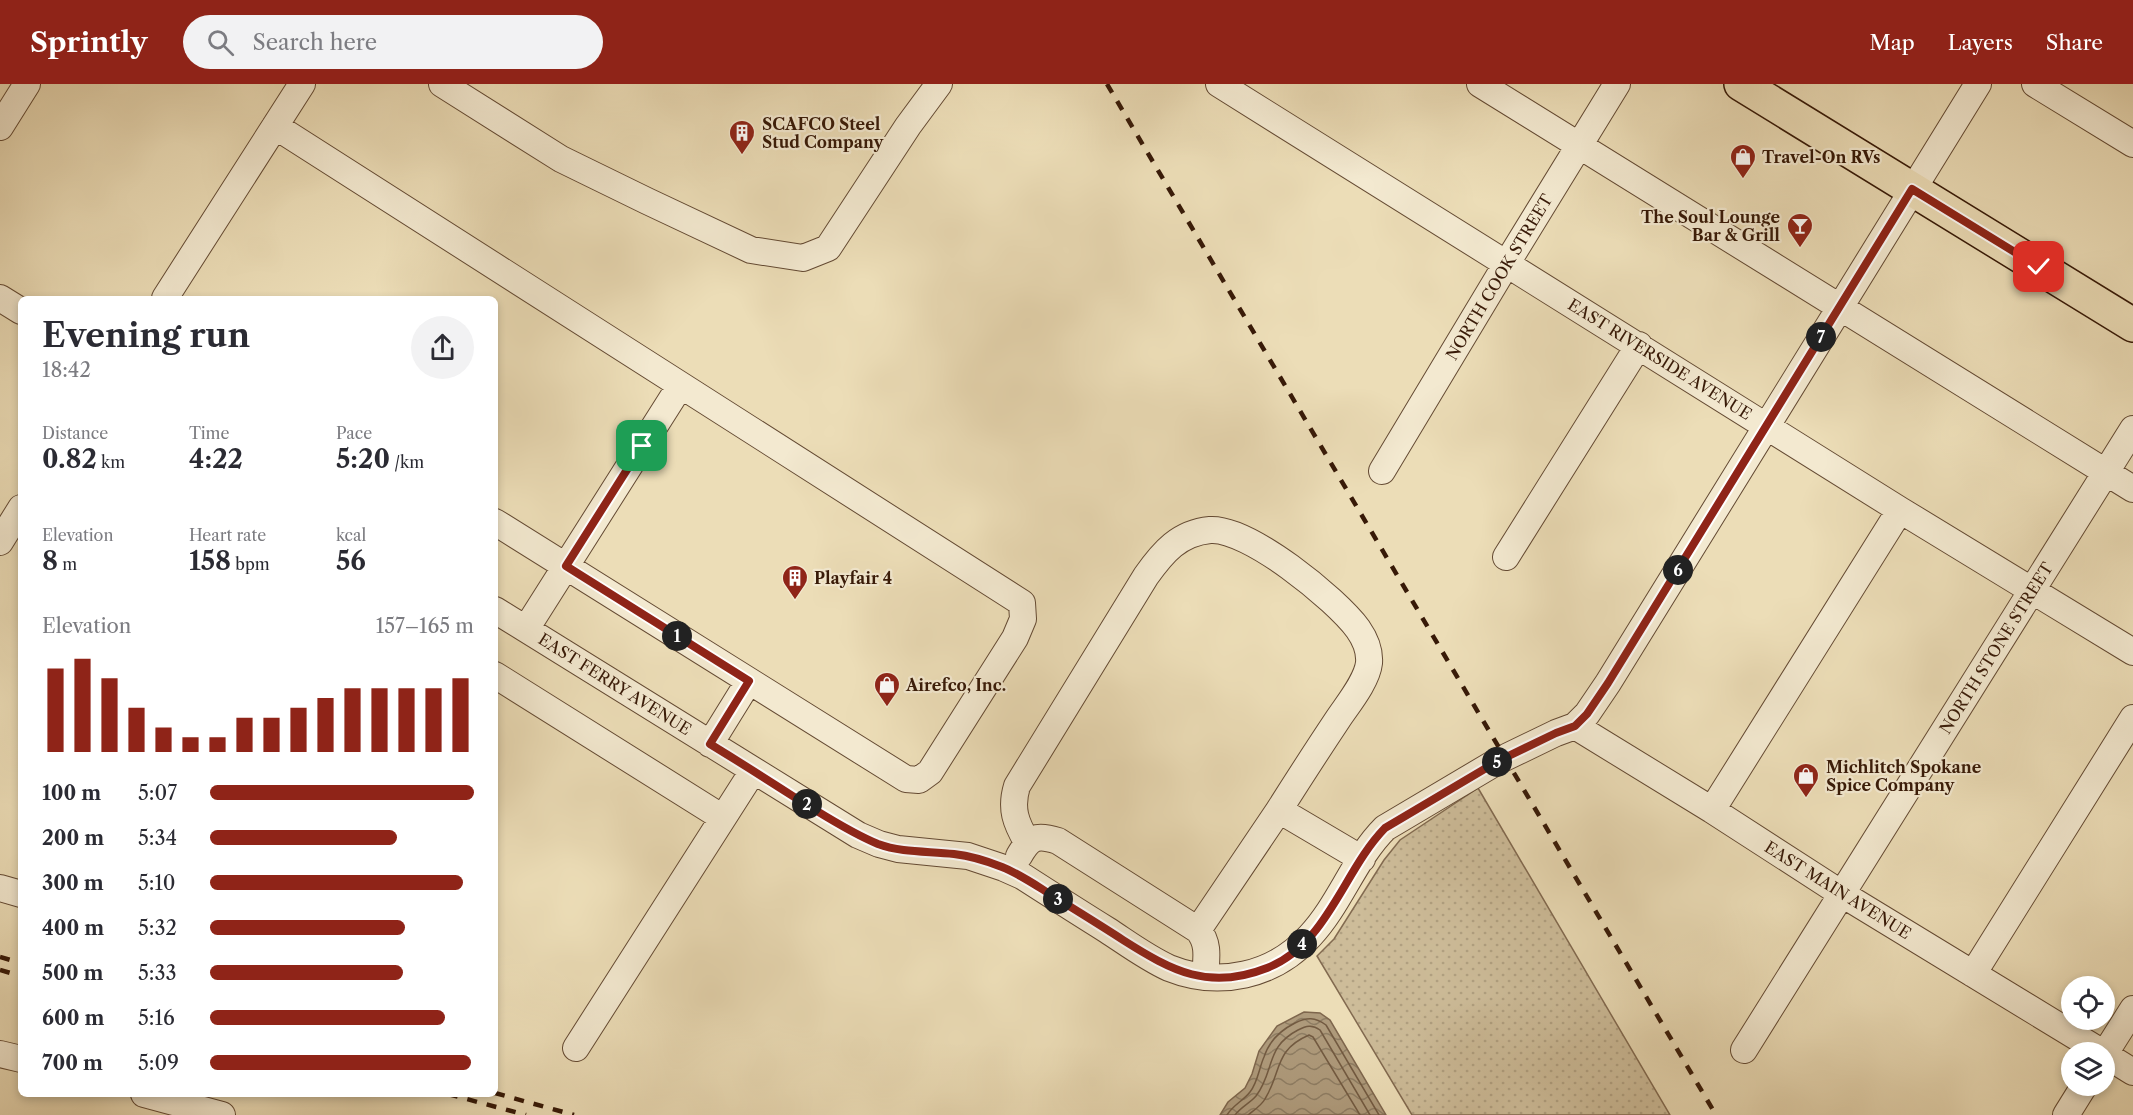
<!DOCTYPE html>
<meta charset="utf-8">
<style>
:root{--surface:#fff;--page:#f2f2f3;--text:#2b2b33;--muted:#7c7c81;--accent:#8f2418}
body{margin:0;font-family:"Libre Caslon Text",serif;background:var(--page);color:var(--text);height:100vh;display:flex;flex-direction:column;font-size:22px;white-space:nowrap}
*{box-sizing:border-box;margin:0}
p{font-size:20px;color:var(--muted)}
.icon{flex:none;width:33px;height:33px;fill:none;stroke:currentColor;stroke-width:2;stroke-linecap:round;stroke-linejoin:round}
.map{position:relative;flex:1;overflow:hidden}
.side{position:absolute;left:18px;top:212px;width:480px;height:801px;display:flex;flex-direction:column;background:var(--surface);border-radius:9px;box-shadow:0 3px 9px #0003}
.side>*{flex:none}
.fabs{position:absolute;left:2061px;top:892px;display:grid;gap:12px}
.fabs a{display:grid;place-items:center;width:54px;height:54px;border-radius:50%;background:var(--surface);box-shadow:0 3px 9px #0003;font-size:30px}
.pin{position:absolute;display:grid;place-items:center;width:51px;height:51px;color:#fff;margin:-26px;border-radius:12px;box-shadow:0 3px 9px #0006}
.km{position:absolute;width:30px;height:30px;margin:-15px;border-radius:50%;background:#222;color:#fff;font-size:16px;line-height:30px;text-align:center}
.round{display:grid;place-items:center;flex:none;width:63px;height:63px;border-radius:32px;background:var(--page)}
.headline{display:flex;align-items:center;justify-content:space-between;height:102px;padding:0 24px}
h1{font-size:33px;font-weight:700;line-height:45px}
.figures{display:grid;grid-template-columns:repeat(3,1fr);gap:9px;height:102px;padding:6px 24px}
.figures div{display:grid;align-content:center}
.figures b{font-size:26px;font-weight:700}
.figures small{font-size:16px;font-weight:400}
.figures p{font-size:16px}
.chart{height:168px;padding:12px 24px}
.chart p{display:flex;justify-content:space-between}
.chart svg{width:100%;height:108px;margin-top:6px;stroke:var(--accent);stroke-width:6}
ul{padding:0 24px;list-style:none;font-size:20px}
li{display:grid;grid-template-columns:96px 72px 1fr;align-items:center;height:45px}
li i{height:15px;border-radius:8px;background:var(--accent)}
header{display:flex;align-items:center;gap:36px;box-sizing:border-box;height:84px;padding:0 30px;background:var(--accent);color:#fff}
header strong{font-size:28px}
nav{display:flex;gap:33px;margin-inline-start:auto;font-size:21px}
.search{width:420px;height:54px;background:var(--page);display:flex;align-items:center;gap:15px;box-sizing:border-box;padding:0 21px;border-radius:33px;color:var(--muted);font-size:22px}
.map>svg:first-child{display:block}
</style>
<header>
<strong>Sprintly</strong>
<div class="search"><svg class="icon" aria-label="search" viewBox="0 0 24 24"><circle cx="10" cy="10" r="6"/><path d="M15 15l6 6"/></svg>Search here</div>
<nav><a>Map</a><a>Layers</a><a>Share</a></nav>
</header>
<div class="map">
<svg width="2133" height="1031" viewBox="0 0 2133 1031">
<defs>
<pattern id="grass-dots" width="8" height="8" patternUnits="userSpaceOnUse" patternTransform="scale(1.5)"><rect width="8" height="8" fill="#cdbc99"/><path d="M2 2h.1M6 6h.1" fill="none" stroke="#b1a182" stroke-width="1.8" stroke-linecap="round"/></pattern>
<pattern id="water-waves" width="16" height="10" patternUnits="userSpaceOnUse" patternTransform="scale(1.5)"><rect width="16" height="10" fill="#ae9a7b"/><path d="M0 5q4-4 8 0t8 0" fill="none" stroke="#8e7d63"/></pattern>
</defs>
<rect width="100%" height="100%" fill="#ecddb7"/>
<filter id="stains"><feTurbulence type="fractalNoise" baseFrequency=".00333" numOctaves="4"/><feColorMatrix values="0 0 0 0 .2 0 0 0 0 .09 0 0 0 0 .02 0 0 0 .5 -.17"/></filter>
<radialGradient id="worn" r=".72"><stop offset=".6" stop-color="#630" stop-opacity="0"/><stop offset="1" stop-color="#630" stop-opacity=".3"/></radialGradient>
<path fill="url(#grass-dots)" stroke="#826a50" stroke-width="1.5" d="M1478,704L1670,1031H1412L1317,872L1334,855L1384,776L1400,756Z"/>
<path fill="url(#water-waves)" stroke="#7e664d" stroke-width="1.5" d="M1304,928L1320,929L1330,936L1386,1031H1220L1228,1018L1245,1004L1252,990L1259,967L1277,942Z"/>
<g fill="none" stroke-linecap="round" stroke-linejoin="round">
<path stroke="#725a41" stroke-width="1.5" d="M1227,1031C1233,1021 1243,1017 1250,1008C1258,998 1259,984 1264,973C1269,957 1281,946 1295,939C1307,933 1315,933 1326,941L1379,1031
M1235,1031C1241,1023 1250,1019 1256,1012C1275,987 1265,963 1298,946C1306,942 1312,940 1320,946L1370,1031
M1248,1031C1254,1026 1261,1022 1265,1015C1282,987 1274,966 1309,951L1313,953L1360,1031"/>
<defs>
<path id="minor" d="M442,0L561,75L647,117L751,166L803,174L828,164L908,42L939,0
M1219,0L1900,426L2133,568
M1480,0L2133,405
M2035,0L2133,60
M275,42L1022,519L1023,535L1015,554L930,688L919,696L906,695L495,438
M0,43L27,0
M0,214L21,227
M165,214L302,0
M1382,387L1507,179L1617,0
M0,458L21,424
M1506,473L1639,261
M495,526L858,751L879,760L898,765L968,772L1004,784L1022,792C1050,810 1078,828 1107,846C1127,859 1147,874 1169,884C1219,904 1274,892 1310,852C1340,820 1354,775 1385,744L1498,677L1556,649L1575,642L1587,630L1608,599L1978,0
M526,545L680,302
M495,591L723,734L753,687
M1575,642L1712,726L1842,810L2103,969
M710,660L749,597
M1712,726L1900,426
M1027,758C1016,739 1010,725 1017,702L1146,492C1163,468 1179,449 1210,446C1248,443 1336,515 1358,545C1365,555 1370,567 1369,579C1367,597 1348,620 1338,635C1318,665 1298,696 1279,726
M1019,772C1030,753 1036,750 1058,757L1198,846C1210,860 1206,876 1205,893
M0,804L21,810
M1198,846L1279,726L1362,775
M1973,890L2133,634
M576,964L723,734
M1744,966L2133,345
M0,970L21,975
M2104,970L2133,988
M2104,971L2133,925
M144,1010L222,1031
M2066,1031L2084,1002"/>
<path id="major" d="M1741,0L2133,241"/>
</defs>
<use href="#minor" stroke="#644a33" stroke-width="28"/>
<use href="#major" stroke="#371907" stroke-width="36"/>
<use href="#minor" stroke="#f3e9d0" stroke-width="26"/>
<use href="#major" stroke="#ecddb7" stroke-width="33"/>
<path stroke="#371907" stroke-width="4.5" stroke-dasharray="10 10" stroke-linecap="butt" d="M1107,0L1716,1031
M0,873L21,879
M0,886L21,892
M495,1009L574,1031
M448,1010L526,1031"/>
</g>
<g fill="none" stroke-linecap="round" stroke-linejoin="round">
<defs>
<path id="route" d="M642,362L566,482L749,597L710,660C741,679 771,698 802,718C827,733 851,749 878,760C902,769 929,767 954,770C971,772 987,777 1002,783C1020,790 1037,802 1053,812C1077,827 1100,841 1123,856C1172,887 1209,907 1267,884C1328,860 1343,787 1385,744L1498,677L1556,649L1575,642L1587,630L1608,599L1912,105L2039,183"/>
</defs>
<use href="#route" stroke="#fff" stroke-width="12"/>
<use href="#route" stroke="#8f2418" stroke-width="8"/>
</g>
<defs>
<symbol id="building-pin" viewBox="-11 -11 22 30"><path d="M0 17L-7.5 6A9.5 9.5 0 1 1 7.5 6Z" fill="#8f2418" stroke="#f3e9d0"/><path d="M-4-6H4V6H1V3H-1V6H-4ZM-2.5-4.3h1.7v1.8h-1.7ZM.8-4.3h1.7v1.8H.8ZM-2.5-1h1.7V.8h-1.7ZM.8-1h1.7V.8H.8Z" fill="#fff"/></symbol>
<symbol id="shop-pin" viewBox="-11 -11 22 30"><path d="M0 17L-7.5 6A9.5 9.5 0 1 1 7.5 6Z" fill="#8f2418" stroke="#f3e9d0"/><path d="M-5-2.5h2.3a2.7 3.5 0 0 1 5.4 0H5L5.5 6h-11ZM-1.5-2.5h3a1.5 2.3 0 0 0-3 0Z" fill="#fff"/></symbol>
<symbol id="bar-pin" viewBox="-11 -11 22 30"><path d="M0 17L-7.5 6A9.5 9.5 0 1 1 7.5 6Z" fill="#8f2418" stroke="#f3e9d0"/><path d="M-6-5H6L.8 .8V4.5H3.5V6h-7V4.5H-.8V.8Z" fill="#fff"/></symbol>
</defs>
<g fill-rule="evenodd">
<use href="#building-pin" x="727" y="34" width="30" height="40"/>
<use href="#shop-pin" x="1728" y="58" width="30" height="40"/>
<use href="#bar-pin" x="1785" y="127" width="30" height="40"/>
<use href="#building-pin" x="780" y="479" width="30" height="40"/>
<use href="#shop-pin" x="872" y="586" width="30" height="40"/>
<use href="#shop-pin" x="1791" y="677" width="30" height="40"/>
</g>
<g text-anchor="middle" stroke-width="4.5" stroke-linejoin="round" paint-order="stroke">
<g font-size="16" font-weight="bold" fill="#371907" stroke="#f3e9d0" text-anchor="start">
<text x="762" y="46">SCAFCO Steel<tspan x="762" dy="18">Stud Company</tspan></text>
<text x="1762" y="79">Travel-On RVs</text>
<text x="1780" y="139" text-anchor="end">The Soul Lounge<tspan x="1780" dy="18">Bar &amp; Grill</tspan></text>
<text x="814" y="500">Playfair 4</text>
<text x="906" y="607">Airefco, Inc.</text>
<text x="1826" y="689">Michlitch Spokane<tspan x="1826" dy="18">Spice Company</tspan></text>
</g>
<g font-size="16" fill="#371907" stroke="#f3e9d0">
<text transform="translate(1499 193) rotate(-59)" y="6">NORTH COOK STREET</text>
<text transform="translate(1660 275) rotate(32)" y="6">EAST RIVERSIDE AVENUE</text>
<text transform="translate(1996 564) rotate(-58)" y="6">NORTH STONE STREET</text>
<text transform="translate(615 600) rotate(32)" y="6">EAST FERRY AVENUE</text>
<text transform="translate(1838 806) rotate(32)" y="6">EAST MAIN AVENUE</text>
</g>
</g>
<rect width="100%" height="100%" filter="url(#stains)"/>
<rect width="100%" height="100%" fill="url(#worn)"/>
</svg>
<div class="fabs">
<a><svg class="icon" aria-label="locate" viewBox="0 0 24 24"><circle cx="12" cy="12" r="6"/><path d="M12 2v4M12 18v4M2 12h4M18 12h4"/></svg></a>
<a><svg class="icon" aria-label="layers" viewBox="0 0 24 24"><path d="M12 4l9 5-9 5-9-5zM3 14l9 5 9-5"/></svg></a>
</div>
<div class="pin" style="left:642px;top:362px;background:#1e9e55"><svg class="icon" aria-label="arrive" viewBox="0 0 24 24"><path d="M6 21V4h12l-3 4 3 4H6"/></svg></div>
<div class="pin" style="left:2039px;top:183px;background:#d93025"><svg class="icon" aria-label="check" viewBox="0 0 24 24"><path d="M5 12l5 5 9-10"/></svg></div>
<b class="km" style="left:677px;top:552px">1</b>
<b class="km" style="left:807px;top:720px">2</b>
<b class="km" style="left:1058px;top:815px">3</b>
<b class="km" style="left:1302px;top:860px">4</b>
<b class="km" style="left:1497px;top:678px">5</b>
<b class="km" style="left:1678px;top:486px">6</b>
<b class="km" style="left:1821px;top:253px">7</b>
<section class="side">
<div class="headline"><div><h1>Evening run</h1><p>18:42</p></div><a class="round"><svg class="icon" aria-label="share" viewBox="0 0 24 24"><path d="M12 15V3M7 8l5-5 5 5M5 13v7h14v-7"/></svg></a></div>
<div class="figures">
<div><p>Distance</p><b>0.82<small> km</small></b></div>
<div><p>Time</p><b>4:22</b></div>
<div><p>Pace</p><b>5:20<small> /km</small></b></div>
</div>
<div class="figures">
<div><p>Elevation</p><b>8<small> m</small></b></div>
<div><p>Heart rate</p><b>158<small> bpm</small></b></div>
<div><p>kcal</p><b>56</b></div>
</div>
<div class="chart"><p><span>Elevation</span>157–165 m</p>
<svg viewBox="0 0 160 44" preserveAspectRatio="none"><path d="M5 44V10M15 44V6M25 44V14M35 44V26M45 44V34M55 44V38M65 44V38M75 44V30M85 44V30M95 44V26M105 44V22M115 44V18M125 44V18M135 44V18M145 44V18M155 44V14"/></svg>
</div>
<ul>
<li><b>100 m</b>5:07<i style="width:100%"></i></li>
<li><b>200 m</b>5:34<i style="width:71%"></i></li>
<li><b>300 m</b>5:10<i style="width:96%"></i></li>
<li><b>400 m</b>5:32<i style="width:74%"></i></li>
<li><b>500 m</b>5:33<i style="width:73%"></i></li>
<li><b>600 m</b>5:16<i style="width:89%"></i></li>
<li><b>700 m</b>5:09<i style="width:99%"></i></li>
</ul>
</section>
</div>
